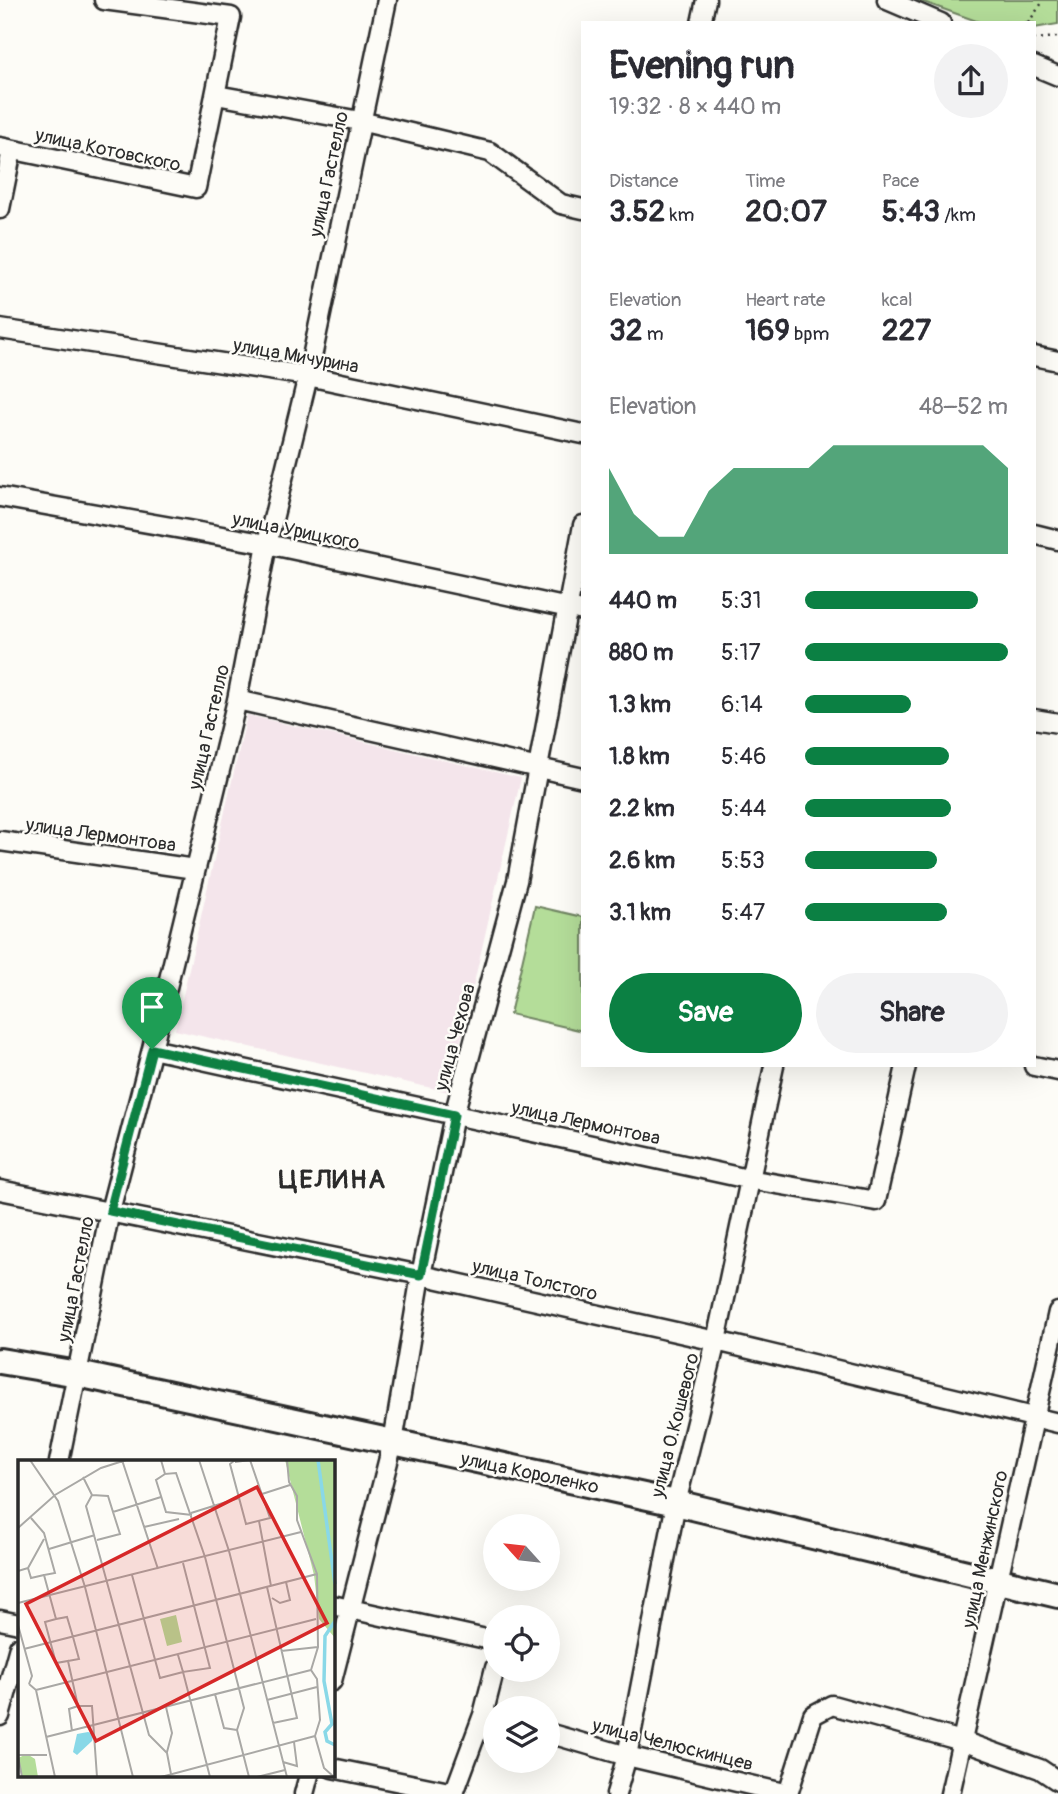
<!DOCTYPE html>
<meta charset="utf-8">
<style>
:root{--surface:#fff;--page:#f2f2f3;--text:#2b2b33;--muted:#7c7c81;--accent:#0b8043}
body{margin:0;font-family:Pangolin,sans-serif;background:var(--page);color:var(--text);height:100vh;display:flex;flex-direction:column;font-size:26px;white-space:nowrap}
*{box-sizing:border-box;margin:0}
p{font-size:23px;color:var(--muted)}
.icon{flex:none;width:38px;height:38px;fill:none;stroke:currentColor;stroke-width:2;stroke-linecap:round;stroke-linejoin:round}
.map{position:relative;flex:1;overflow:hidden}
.panel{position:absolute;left:581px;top:21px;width:455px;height:1046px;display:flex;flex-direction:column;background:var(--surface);border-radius:0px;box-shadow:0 7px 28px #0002}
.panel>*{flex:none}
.needle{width:46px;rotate:297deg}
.fabs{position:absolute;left:483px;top:1514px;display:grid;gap:14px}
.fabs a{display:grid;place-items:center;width:77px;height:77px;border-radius:50%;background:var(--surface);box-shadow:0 7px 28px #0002;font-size:35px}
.pin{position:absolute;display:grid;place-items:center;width:60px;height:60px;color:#fff;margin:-72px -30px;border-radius:50% 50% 50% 0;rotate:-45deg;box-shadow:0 0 7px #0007}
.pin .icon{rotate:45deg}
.round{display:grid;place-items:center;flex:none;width:74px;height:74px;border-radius:37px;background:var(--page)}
.headline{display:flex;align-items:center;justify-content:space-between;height:119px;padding:0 28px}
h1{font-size:38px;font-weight:700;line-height:52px}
.figures{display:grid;grid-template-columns:repeat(3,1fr);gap:10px;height:119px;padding:7px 28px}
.figures div{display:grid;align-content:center}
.figures b{font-size:30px;font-weight:700}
.figures small{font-size:19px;font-weight:400}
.figures p{font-size:19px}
.chart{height:196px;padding:14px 28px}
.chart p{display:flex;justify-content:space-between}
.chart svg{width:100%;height:126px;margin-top:7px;fill:var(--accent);opacity:.7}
.primary-button{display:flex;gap:14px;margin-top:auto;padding:14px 28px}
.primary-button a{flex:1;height:80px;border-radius:42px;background:var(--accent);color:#fff;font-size:28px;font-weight:700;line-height:80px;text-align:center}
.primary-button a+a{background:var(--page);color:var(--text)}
ul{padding:0 28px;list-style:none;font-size:23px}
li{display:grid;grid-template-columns:112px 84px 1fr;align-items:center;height:52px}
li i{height:18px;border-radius:9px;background:var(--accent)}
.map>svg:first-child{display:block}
</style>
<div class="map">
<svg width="1058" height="1794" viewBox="0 0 1058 1794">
<rect width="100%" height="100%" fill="#fdfcf7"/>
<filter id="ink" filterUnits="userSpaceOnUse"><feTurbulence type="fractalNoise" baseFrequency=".0143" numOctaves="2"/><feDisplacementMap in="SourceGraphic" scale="14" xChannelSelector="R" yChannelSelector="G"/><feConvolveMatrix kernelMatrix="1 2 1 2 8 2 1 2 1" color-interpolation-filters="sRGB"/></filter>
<g filter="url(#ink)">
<path fill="#f4e5eb" d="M247,715L521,778L449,1092L175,1030Z"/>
<path fill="#b4dd99" stroke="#708462" stroke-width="2" d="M918,0H1058V24L1034,28V23H982Z
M535,906L583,917V1031L510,1014Z"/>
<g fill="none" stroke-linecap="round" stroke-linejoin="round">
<defs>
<path id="street" d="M887,0L941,23
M701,23L706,0
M1034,66L1058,76
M216,95L360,121L490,152L561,204L583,209
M0,147L196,188L231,17L104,0
M0,209L12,150
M0,329L308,376L583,434
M1034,356L1058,361
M0,497L267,544L583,611
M1034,534L1058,540
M237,700L583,778
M1034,719L1058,723
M0,841L195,869
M152,1049L748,1179L876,1201L906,1066
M1034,1066L1058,1071
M0,1190L421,1275L716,1341L1058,1423
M59,1462L110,1211L152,1049L237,700L267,544L308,376L387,0
M332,1605L495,1641
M0,1620L19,1624
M332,1681L393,1442L421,1275L454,1115L517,881L583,525
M483,1715L495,1668
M0,1716L19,1647
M548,1733L627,1756L788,1794
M332,1768L454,1793L483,1715L495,1718
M304,1794L309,1775
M616,1794L627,1756L676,1503L716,1341L774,1066
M788,1794L813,1715L832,1705L962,1741L1040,1769L1058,1781
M950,1794L1058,1312"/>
<path id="secondary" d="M0,1361L78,1374L676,1503L1058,1595"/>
</defs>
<use href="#street" stroke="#2b2b2b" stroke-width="23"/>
<use href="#secondary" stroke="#2b2b2b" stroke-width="30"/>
<path stroke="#2b2b2b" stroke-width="2.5" stroke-dasharray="2 5" stroke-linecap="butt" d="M1028,23L1044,0
M1034,39L1058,37"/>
<use href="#street" stroke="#fdfcf7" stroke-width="18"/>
<use href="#secondary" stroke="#fdfcf7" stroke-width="24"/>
</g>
</g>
<g fill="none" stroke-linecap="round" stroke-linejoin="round" filter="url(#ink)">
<defs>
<path id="route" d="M152,1049L454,1115L421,1275L110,1211Z"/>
</defs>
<use href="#route" stroke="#fff" stroke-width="14"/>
<use href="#route" stroke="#0b8043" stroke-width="9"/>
</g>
<g text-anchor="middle" stroke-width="5" stroke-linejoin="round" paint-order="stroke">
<g font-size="19" fill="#2b2b2b" stroke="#fdfcf7">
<text transform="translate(108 149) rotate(12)" y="7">улица Котовского</text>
<text transform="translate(328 174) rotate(-78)" y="7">улица Гастелло</text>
<text transform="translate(296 355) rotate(10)" y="7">улица Мичурина</text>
<text transform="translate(296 530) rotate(11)" y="7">улица Урицкого</text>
<text transform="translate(208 727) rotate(-77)" y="7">улица Гастелло</text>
<text transform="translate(101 834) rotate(8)" y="7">улица Лермонтова</text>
<text transform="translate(454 1037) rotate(-75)" y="7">улица Чехова</text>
<text transform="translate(586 1122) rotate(12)" y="7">улица Лермонтова</text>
<text transform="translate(75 1279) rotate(-79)" y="7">улица Гастелло</text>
<text transform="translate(535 1279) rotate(13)" y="7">улица Толстого</text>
<text transform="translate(674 1425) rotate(-76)" y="7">улица О.Кошевого</text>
<text transform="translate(530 1472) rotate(12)" y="7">улица Короленко</text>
<text transform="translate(984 1549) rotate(-78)" y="7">улица Менжинского</text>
<text transform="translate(673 1744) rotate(14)" y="7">улица Челюскинцев</text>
</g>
<g font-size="26" font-weight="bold" letter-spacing="2" fill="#2b2b2b" stroke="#fdfcf7">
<text x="333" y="1188">ЦЕЛИНА</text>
</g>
</g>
<g transform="translate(18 1460)">
<rect width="317" height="317" fill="#fdfcf7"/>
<path d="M267,0H317V178L301,159L296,115ZM158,155L164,182L149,186L142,159ZM9,294L17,299L20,317H4L0,298Z" fill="#b4dd99"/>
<path d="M70,272L76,274L74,281L59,295L55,292L59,274Z" fill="#89d8e7"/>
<path fill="none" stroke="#89d8e7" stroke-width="3.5" d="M300,0L317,124M317,161L307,176L306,221L314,264L307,272L309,281L317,285"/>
<path fill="none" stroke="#a9a8a5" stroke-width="2" d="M12,0L40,41L67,127L115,317M104,0L140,109M143,0L147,14L158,13L187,97L226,248L219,270L231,317M181,0L211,91L269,317M217,0L212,4L228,64L252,58L232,0L217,2M269,0L271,22L279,36V60L299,114L300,187L293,210L299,219L302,260L297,276L306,308L316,317M147,14L138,20L148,52L174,55M65,17L74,35L68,46L131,275L149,293L153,314M244,34L272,25M74,35L90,36L95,52L143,37M173,53L221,38M13,58L26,73L37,113L26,115L38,159L27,162L38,203L50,201L60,246L51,249L54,271M241,61L253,126M126,67L161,59M0,68L37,35L83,8L108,0M79,80L102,74L95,52M31,89L77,75M10,108L26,79M0,111L10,108L13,118L26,115M114,115L142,218L165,212L192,317M249,127L279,258L255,263M254,138L262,143L272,140L268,122M0,143L283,72M38,159L49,157L55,177L61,199L50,201M0,165L14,216L11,224M6,189L299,114M263,191L300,187M160,195L165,212L192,208L165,103M11,224L18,230L37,317M18,230L298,159M197,234L206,268L219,270M249,240L299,227M60,246H74L79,317M148,247L154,273L149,292M28,277L293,210M0,295H29M0,296L4,317M265,302L279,306L276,282M143,317L297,276M239,317L267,310"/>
<path fill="#d62828" fill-opacity="0.15" stroke="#d62828" stroke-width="3.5" d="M239,27L309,163L78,281L8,144Z"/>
<rect width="317" height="317" fill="none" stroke="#2b2b2b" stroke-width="3.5"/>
</g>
</svg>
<div class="fabs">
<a><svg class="needle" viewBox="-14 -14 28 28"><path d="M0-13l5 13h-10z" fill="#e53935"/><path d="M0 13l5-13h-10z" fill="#7c7c81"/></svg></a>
<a><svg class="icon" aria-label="locate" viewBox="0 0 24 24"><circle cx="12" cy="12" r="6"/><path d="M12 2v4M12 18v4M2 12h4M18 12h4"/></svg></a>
<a><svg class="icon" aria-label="layers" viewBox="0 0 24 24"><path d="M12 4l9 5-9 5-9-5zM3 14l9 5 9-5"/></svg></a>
</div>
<div class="pin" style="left:152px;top:1049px;background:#1e9e55"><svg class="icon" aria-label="arrive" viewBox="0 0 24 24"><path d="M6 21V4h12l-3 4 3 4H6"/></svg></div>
<section class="panel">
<div class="headline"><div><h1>Evening run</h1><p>19:32 · 8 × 440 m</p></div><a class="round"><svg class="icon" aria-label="share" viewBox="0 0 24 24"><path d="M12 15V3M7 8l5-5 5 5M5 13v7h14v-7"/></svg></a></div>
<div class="figures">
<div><p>Distance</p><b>3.52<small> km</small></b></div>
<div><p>Time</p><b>20:07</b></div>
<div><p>Pace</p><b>5:43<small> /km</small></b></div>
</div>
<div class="figures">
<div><p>Elevation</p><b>32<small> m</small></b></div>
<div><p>Heart rate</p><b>169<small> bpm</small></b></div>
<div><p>kcal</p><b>227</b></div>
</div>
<div class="chart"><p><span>Elevation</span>48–52 m</p>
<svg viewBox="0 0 160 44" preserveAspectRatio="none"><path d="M0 44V14L10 30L20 38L30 38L40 22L50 14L60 14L70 14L80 14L90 6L100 6L110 6L120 6L130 6L140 6L150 6L160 14V44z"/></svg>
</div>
<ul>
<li><b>440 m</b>5:31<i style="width:85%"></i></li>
<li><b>880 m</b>5:17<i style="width:100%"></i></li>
<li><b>1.3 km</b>6:14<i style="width:52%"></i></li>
<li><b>1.8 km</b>5:46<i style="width:71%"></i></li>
<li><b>2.2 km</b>5:44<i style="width:72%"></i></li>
<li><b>2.6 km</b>5:53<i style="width:65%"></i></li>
<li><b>3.1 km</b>5:47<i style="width:70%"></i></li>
</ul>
<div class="primary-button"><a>Save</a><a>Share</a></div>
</section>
</div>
